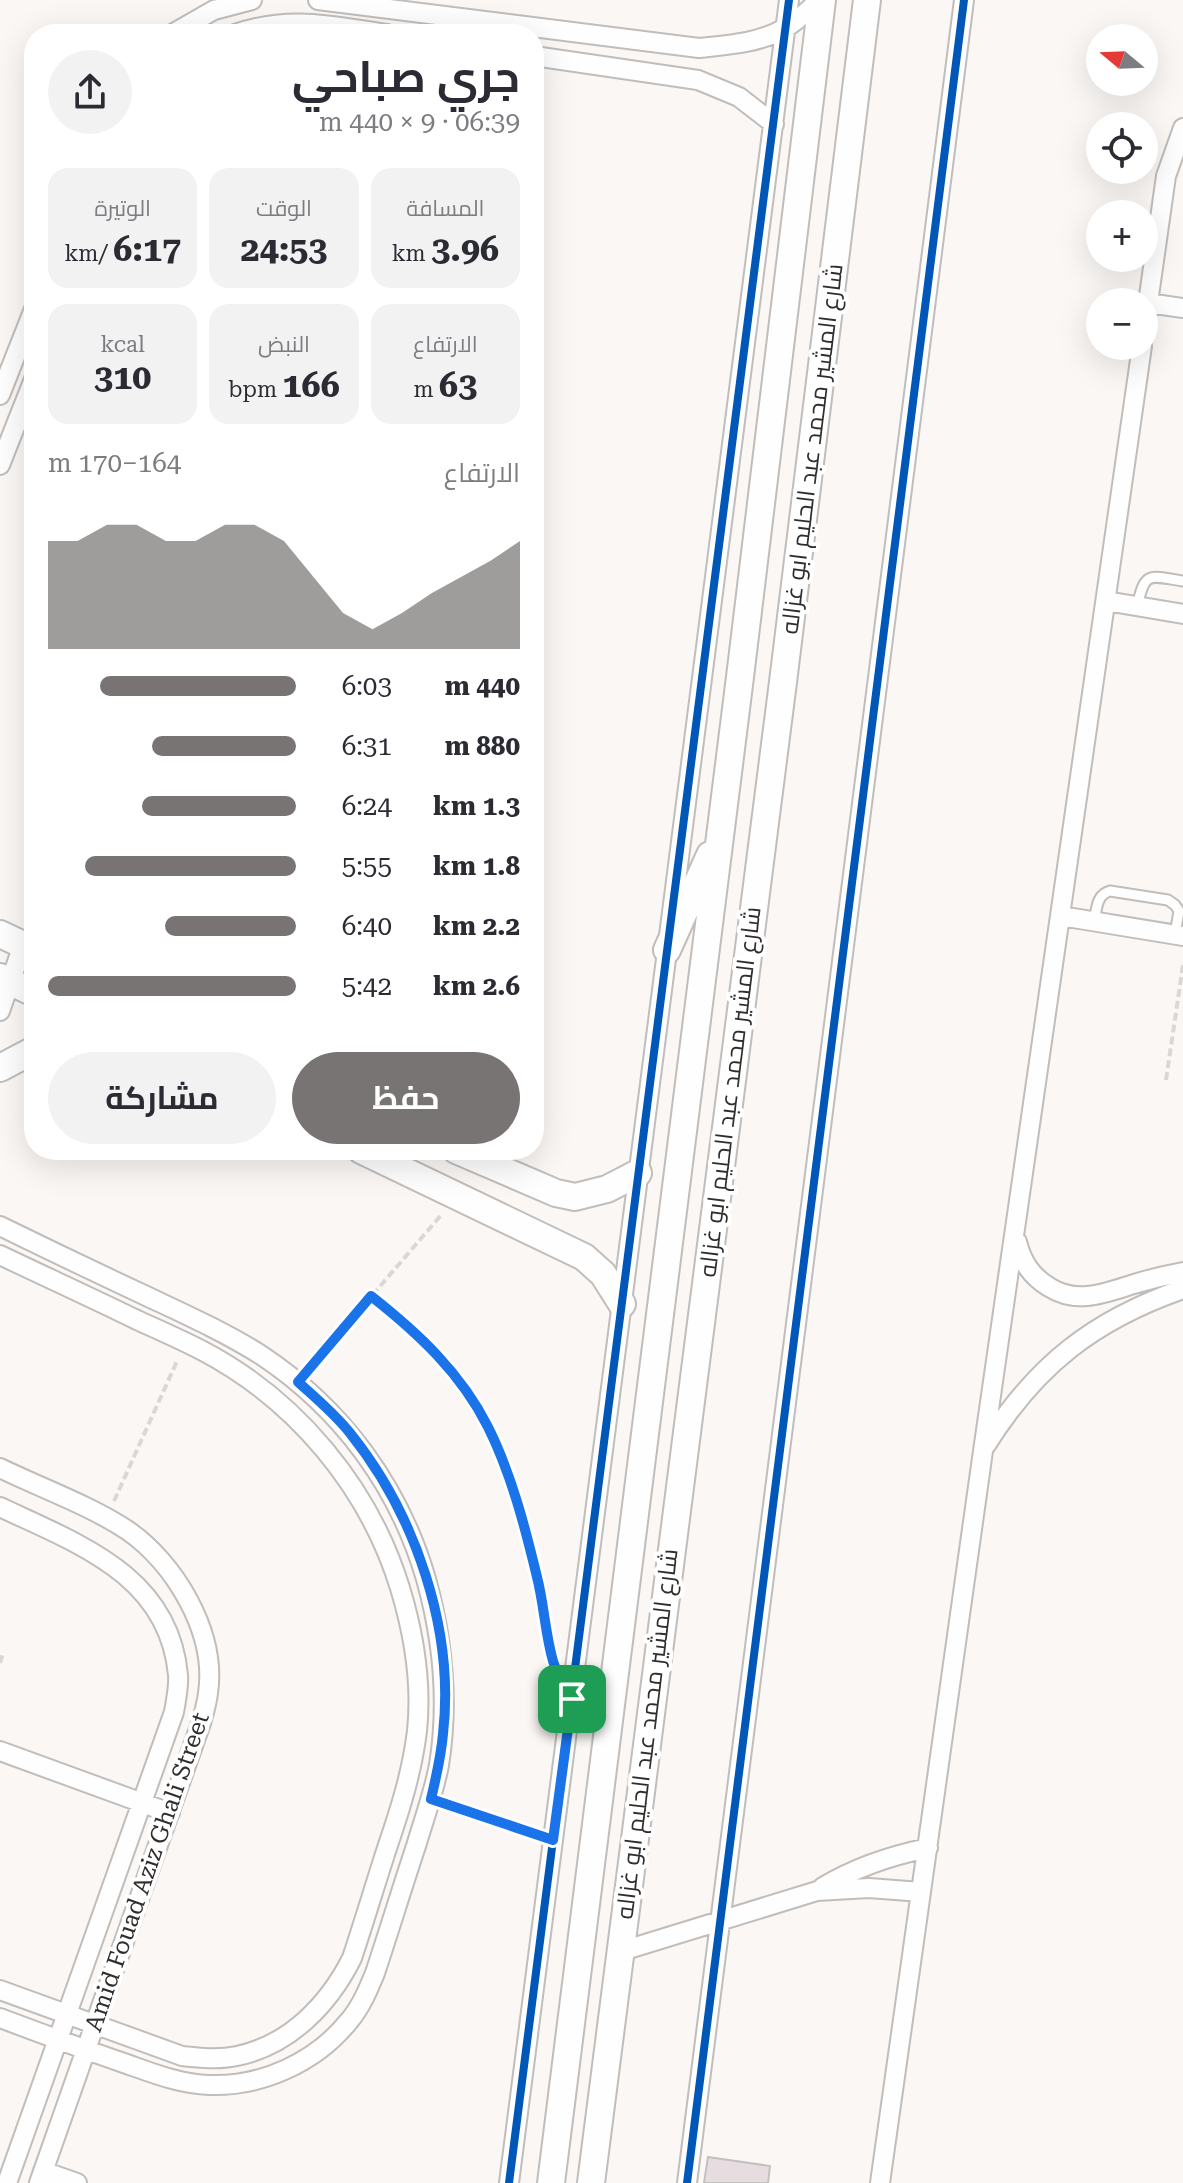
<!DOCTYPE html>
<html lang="ar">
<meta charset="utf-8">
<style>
:root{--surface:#fff;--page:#f2f2f3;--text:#2b2b33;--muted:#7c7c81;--accent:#777473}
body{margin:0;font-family:"Roboto Serif",Cairo,serif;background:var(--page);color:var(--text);direction:rtl;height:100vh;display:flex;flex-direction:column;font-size:30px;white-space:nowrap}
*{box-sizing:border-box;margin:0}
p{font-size:26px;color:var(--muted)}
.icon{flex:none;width:44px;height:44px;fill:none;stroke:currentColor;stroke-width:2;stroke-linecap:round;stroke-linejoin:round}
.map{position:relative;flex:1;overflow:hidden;direction:ltr}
.sheet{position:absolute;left:24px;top:24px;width:520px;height:1136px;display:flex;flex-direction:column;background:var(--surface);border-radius:32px;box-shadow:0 8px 32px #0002;direction:rtl}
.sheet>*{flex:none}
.needle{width:52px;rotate:289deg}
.controls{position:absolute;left:1086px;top:24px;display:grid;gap:16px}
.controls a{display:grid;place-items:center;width:72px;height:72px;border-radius:50%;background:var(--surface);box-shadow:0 8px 32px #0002;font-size:40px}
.pin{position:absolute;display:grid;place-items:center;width:68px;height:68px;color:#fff;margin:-34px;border-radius:16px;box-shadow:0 4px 12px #0006}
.round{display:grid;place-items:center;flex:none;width:84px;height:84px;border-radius:42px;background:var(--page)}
.overview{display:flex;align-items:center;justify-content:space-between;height:136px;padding:0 24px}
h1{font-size:44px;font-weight:700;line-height:60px}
.figures{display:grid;grid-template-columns:repeat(3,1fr);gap:12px;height:136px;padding:8px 24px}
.figures div{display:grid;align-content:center;border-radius:20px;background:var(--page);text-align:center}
.figures b{font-size:34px;font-weight:700}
.figures small{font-size:22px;font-weight:400}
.figures p{font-size:22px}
.chart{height:224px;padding:16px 24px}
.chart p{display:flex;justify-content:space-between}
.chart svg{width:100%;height:144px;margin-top:8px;fill:var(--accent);opacity:.7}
.cta{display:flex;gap:16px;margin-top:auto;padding:16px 24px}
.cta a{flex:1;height:92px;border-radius:48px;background:var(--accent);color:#fff;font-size:32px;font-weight:700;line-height:92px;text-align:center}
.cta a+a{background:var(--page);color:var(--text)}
ul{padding:0 24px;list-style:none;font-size:26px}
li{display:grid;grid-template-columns:128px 96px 1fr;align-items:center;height:60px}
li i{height:20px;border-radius:10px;background:var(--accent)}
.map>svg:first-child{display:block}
</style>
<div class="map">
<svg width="1183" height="2183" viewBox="0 0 1183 2183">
<rect width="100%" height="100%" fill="#fbf7f5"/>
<path fill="#e7dde1" stroke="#c3c0c0" stroke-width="2" d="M708,2157L770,2166L768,2183H704Z"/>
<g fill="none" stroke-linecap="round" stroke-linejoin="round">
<defs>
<path id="lane" d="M1137,607C1145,570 1149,576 1183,581
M1094,921C1097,909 1096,895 1110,891L1168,900L1175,905L1179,911L1175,934"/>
<path id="street" d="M318,0L699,48C728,45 760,43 785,28C798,21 809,9 820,0
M172,34L214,10L252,0
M235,34C289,15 332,26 387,34
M534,56L698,80L739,97L774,124
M1148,303L1183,308
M1144,331L1166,176L1183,128
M0,395L34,309
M0,465L34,379
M1106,601L1183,614
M1061,916L1183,936
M0,1011L23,945
M0,1226C47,1249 95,1272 142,1294C182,1313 223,1331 261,1355C341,1408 399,1486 426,1579C443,1640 449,1702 439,1765C434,1792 424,1819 416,1846C402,1888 389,1931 375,1973C368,1990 361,2007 349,2021C316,2062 262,2087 209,2085C178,2084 150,2072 121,2062C80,2048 40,2033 0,2018
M1017,1242C1022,1262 1031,1276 1049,1287C1077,1305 1105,1293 1134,1284C1150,1279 1166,1275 1183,1272
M0,1255C46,1277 92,1298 137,1320C159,1330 182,1340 203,1351C296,1400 369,1487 400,1588C414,1634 422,1683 417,1731C412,1772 400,1810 387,1848C375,1885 364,1922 352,1958C329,2004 290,2045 237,2056C219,2060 200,2058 182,2056L0,1990
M986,1445C1036,1365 1094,1320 1183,1289
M0,1468C41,1488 89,1505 127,1530C175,1563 217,1633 208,1693C207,1703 204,1713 201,1723L39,2183
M0,1507C78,1544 169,1575 178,1675C179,1687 176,1700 174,1712L7,2183
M0,1751L170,1813
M823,1887C856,1867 889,1856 928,1848
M619,1952L817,1891L869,1888L921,1892
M43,2171L77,2183
M509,2183L789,0
M687,2183L964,0
M880,2183L983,1451L1142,346"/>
<path id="secondary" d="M0,934L34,950
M667,950L710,855
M0,977L34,993
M0,1068L34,1050
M361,1150L584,1257L603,1274L622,1304
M456,1150L556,1193L575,1197L607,1189L638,1173
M551,2183L740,677L822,0
M591,2183L783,682L867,0"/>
</defs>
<use href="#lane" stroke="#c0bdbb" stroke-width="13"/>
<use href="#street" stroke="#c0bdbb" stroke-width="22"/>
<use href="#secondary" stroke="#c0bdbb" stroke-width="30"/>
<path stroke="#d8d8d7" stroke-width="4" stroke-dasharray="8 4" stroke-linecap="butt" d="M1166,1080L1183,965
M371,1296C394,1314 416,1332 436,1353C493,1415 521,1501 538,1581C544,1609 545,1639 555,1666
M310,1368L442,1214
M114,1501L178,1359
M0,1663L3,1653
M445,1804L536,1834"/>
<use href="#lane" stroke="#fefefe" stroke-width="9"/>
<use href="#street" stroke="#fefefe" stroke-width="18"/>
<use href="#secondary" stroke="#fefefe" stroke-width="26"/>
<defs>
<path id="cycleway" d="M509,2183L789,0
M687,2183L964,0"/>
</defs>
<use href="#cycleway" stroke="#fff" stroke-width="13"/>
<use href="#cycleway" stroke="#0057b8" stroke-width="8"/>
</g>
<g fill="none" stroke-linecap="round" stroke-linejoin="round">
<defs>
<path id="route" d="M371,1296C418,1333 461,1373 488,1427C511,1473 525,1527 537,1577C544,1604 545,1633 553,1661C557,1674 564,1687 572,1699L553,1840L431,1799C436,1778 441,1756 443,1734C455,1629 415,1514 350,1433C335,1414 316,1398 298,1382Z"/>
</defs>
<use href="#route" stroke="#fff" stroke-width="16"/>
<use href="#route" stroke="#1a73e8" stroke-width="10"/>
</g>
<g text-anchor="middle" stroke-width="8" stroke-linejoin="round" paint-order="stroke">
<g font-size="24" fill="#302e2d" stroke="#fff">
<text transform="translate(812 449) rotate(-83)" y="8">شارع المشير محمد عبد الحليم ابو غزاله</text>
<text transform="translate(730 1092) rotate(-83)" y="8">شارع المشير محمد عبد الحليم ابو غزاله</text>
<text transform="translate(647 1734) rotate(-83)" y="8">شارع المشير محمد عبد الحليم ابو غزاله</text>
<text transform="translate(147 1872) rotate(-71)" y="8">Amid Fouad Aziz Ghali Street</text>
</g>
</g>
</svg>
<div class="controls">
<a><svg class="needle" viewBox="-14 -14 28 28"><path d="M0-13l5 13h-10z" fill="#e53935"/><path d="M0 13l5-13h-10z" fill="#7c7c81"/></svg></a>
<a><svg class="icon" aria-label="locate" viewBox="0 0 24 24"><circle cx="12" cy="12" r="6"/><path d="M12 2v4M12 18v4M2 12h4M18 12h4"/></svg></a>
<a>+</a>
<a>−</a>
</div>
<div class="pin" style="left:572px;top:1699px;background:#1e9e55"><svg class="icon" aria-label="arrive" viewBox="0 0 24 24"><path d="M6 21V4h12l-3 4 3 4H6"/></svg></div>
<section class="sheet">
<div class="overview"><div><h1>جري صباحي</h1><p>06:39 · 9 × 440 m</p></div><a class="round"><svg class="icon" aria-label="share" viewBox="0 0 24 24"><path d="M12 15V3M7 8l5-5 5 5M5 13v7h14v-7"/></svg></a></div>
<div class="figures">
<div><p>المسافة</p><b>3.96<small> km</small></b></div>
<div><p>الوقت</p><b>24:53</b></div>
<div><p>الوتيرة</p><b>6:17<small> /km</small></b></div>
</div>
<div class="figures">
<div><p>الارتفاع</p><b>63<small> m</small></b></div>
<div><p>النبض</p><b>166<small> bpm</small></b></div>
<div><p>kcal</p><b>310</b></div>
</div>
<div class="chart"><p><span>الارتفاع</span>164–170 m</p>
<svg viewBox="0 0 160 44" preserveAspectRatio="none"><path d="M0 44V11L10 11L20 6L30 6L40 11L50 11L60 6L70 6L80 11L90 22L100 33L110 38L120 33L130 27L140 22L150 17L160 11V44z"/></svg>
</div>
<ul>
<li><b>440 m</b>6:03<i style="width:79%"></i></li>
<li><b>880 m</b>6:31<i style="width:58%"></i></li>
<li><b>1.3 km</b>6:24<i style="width:62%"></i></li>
<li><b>1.8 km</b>5:55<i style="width:85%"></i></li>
<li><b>2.2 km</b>6:40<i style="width:53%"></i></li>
<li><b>2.6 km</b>5:42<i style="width:100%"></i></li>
</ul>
<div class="cta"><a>حفظ</a><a>مشاركة</a></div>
</section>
</div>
